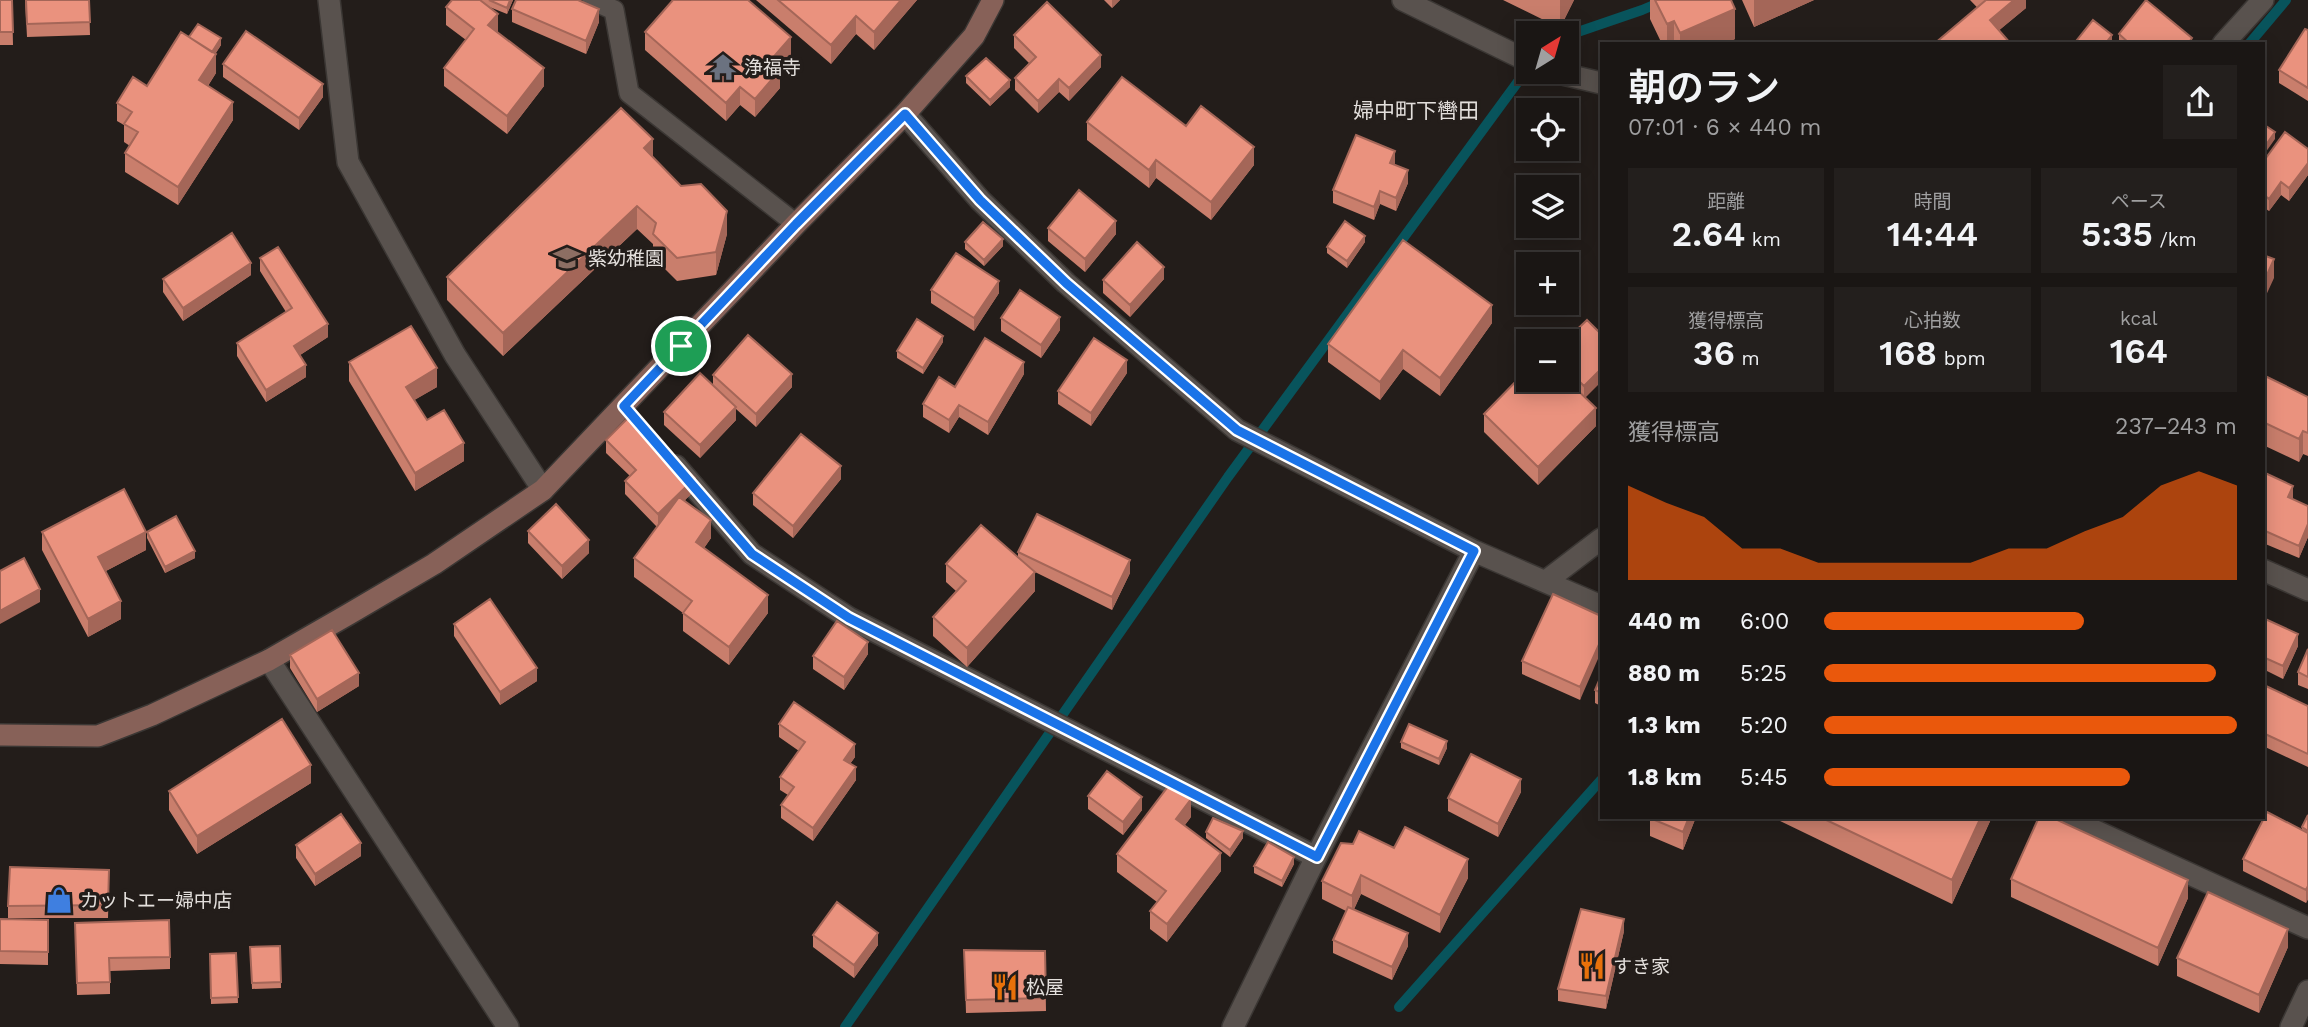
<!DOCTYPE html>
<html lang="ja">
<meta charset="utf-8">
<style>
:root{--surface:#1a1614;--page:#231f1d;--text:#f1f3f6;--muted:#9f9fa0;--line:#383534;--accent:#ea580c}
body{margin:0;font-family:"Work Sans","Noto Sans JP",sans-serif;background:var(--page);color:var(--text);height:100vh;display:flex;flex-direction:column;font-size:26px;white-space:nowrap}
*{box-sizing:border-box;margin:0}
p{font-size:23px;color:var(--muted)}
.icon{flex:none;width:38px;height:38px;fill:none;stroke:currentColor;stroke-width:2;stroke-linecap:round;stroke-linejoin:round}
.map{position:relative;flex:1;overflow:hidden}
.side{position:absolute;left:1600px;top:42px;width:665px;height:777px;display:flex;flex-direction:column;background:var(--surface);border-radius:0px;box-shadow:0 4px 18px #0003,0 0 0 2px var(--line)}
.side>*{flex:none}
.needle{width:46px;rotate:37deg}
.controls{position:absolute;left:1516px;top:21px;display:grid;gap:14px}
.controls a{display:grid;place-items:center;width:63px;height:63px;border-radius:0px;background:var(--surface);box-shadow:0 4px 18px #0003,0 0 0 2px var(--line);font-size:35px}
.pin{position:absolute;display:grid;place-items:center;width:60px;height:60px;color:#fff;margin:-30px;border:4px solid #fff;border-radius:50%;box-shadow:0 2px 7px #0007}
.round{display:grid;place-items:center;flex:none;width:74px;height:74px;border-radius:0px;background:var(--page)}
.headline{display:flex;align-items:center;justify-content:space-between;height:119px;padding:0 28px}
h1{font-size:38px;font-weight:600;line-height:52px}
.stats{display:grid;grid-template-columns:repeat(3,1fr);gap:10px;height:119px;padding:7px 28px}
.stats div{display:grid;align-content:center;border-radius:0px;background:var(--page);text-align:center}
.stats b{font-size:35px;font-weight:600}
.stats small{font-size:19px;font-weight:400}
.stats p{font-size:19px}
.chart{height:196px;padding:14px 28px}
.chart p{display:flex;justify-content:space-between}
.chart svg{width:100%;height:126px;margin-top:7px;fill:var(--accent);opacity:.7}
ul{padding:0 28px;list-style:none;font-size:23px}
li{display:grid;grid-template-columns:112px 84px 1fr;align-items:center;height:52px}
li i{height:18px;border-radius:9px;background:var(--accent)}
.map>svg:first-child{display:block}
</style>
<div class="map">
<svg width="2308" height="1027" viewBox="0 0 2308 1027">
<rect width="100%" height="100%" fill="#231d1a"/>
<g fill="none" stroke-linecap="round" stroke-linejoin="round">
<path stroke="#08545c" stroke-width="10" d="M1566,36L1642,10L1666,0
M2249,44L2286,0
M1399,1007L1601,780
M845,1027L1228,477L1528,68"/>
<defs>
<path id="lane" d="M592,0L614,10L629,93L796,224"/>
<path id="street" d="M329,0L348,162L455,355L543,490
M1403,0L1528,61
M2223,44L2263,0
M1554,72L1601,83
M905,114L980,200L1066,283L1237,430L1474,551L1601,606
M676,466L752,554L849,618L1316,857
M2263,570L2308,590
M1546,581L1601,539
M269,660L508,1027
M2065,817L2308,928
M1233,1027L1316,857L1474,551
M2291,1027L2308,991"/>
<path id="secondary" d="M0,735L98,736L152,715L269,660L349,614L434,564L543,490L796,224L905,114L974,36L993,0"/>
</defs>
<use href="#lane" stroke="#3b3734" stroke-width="22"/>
<use href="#street" stroke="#3b3734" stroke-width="24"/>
<use href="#secondary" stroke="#3b3734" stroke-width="24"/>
<use href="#lane" stroke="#59524e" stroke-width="19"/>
<use href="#street" stroke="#59524e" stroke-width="21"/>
<use href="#secondary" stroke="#876158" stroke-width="21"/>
</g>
<path fill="#c97e6c" d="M0,0H12L13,45H0Z
M25,0H89L90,35L27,37Z
M452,0H513L507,14L487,6L497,32L544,86L507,134L444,86V68L466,40L446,25V7Z
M756,0H917L874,50L856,34L831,64Z
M1104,0H1120L1112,8Z
M1503,0H1574L1560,28Z
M1650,0H1731L1735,39L1724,44H1662L1650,19Z
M1742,0H1814L1754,27Z
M1970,0H2026V8L1999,30Z
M512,9L599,22L586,54L512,22Z
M2308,30V101L2279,83V70Z
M645,32L791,56L779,69L780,88L755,117L740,105L726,121L645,50Z
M2119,34L2192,44H2119Z
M1014,35L1101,67L1069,101L1059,92L1038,113L1015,90V78L1029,63L1014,48Z
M189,37L221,45L215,54L216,73L208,86L233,120L178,205L125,172V153L130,146L124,142V125L117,121V103L147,86Z
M223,64L323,97L299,130L223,77Z
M966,76L1010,87L990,106L966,83Z
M1087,122L1186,126L1254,165L1211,220L1156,178L1149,188L1087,140Z
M2308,149V175L2289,201L2281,195L2269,211L2263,207V162Z
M653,158L727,234L716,275L677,281L653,257V244L637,229L503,356L447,300V277Z
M1395,163L1394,165L1408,183L1396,211L1380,204L1374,220L1333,203V190Z
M1048,228L1116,234L1085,272L1048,241Z
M965,242L1003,246L984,266L965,249Z
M1365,242L1347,268L1327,253V247Z
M260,258L328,337L300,355L306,377L266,402L237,356V343L286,312L260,271Z
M251,275L183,321L163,292V279Z
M1164,279L1130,317L1103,293V280Z
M931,290L999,293L974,331L931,303Z
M1001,318L1060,330L1041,358L1001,331Z
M1492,323L1440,396L1403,369L1380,400L1328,362V344Z
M1601,334L1585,397L1596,426L1538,485L1484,432V414L1566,380V341Z
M943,342L923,374L897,358V351Z
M349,362L437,387L414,400L427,420L464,461L415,491L349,381Z
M1127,373L1091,426L1058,404V391Z
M1024,374L988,435L959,417L949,433L923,417V404L955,387Z
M713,375L792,387L756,427L736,409V420L700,458L664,425V412L713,385Z
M2263,375L2308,397V456L2303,454L2299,462L2263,445Z
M606,440L695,490L685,500L711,538L704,548L768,613L729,665L683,631V613L634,577V558L657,527L625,494V481L630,476L606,453Z
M2263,472L2293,498V499L2308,506V537L2299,558L2263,543Z
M841,479L793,538L753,505V493Z
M528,531L589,553L562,579L528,543Z
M42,532L146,550L106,571L121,619L88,637L42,550Z
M147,532L195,558L165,573L147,538Z
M1018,552L1130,573L1112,610L1035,572V591L967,667L933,636V617L956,591L946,582V564L1018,558Z
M1601,616L1580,700L1522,674V661Z
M2263,618L2298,646L2283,679L2263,669Z
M454,624L537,681L500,705L454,636Z
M2308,649V689L2298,685V672Z
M868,654L844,690L813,669V656Z
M290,655L359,686L317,712L290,668Z
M1601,676V706L1595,703V690Z
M2263,694L2308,706V767L2263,746Z
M779,724L855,757L850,764L856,780L813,841L781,818V805L788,795L780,790V777L799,751L779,737Z
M1401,742L1447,748L1439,765L1401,748Z
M311,783L197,854L169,810V791Z
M1521,792L1498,837L1448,811V798Z
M1088,796L1142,810L1123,835L1088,809Z
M2308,815V899L2306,903L2243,871V859L2302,830V827Z
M1191,817L1184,826L1221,871L1167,942L1150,929V911L1157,902L1117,872V854Z
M1696,817L1683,850L1650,836V818Z
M1772,817H1992L1952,904Z
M1206,832L1243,838L1230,857L1206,838Z
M296,845L361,856L315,886L296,858Z
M1394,848L1468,878L1440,933L1361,894L1354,909L1408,946L1392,980L1333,953V940L1346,911L1322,899V881Z
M1294,864L1282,887L1254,873V866Z
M2011,879L2188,898L2158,966L2011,897Z
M109,882L108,918H8V906Z
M0,919L48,920V965L0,964Z
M75,923L170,957V969L110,971V994L77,995Z
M1624,931L1606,1009L1558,1001V989Z
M813,935L878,945L854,978L813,947Z
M280,946L281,988L252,989L250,947Z
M2288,947L2259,1013L2177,976V958Z
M964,950L1045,951L1046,1011L966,1013Z
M236,953L238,1003L211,1004L210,954Z"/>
<path fill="#a46658" d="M510,0H513L507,14V8Z
M901,0H917L874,50V32Z
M1112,0H1120L1112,8Z
M1560,0H1574L1560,28Z
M1754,0H1814L1754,27Z
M2014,0H2026V8L1990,38V20Z
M599,9V22L586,54V41Z
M1735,9V39L1724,44H1680V33Z
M498,14V32L488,44V25Z
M856,16V34L831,64V45Z
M1674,21V44H1667V24Z
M2112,35V41L2110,44H2105Z
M791,37V56L770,79V61Z
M221,38V45L211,61V54Z
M216,54V73L199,99V80Z
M1101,55V67L1069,101V88Z
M544,68V86L507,134V116Z
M780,70V88L755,117V99Z
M1059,79V92L1038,113V101Z
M1010,80V87L990,106V100Z
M323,84V97L299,130V118Z
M740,87V105L726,121V103Z
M233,102V120L178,205V187Z
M2275,132V139L2263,156V149Z
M653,139V162L644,148Z
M1254,147V165L1211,220V202Z
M1395,151V163L1390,176V163Z
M1156,160V178L1149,188V170Z
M2308,163V175L2289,201V188Z
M1408,170V183L1396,211V198Z
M2281,182V195L2269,211V199Z
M1380,191V204L1374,220V207Z
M637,206V229L503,356V333Z
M727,211V234L716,275V252Z
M1116,221V234L1085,272V259Z
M1365,236V242L1347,268V261Z
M1003,239V246L984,266V260Z
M2274,259V278L2263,302V284Z
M251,263V275L183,321V308Z
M1164,267V279L1130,317V305Z
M999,281V293L974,331V318Z
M1492,305V323L1440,396V378Z
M1060,317V330L1041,358V345Z
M328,324V337L294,359V346Z
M943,336V342L923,374V368Z
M1403,350V369L1380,400V382Z
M1127,360V373L1091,426V413Z
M1024,362V374L988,435V422Z
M306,365V377L266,402V390Z
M437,368V387L406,405V387Z
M1601,369V382L1584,399V386Z
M792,374V387L756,427V414Z
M959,405V417L949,433V420Z
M736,407V420L700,458V445Z
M1596,408V426L1538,485V467Z
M2303,431V454L2299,462V439Z
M464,443V461L415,491V473Z
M841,466V479L793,538V526Z
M695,478V490L658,527V514Z
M2293,486V498L2288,510V497Z
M711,520V538L696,560V542Z
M2308,524V537L2299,558V546Z
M146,532V550L98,575V557Z
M589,540V553L562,579V566Z
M195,551V558L165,573V567Z
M1130,560V573L1112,610V597Z
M1035,572V591L967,667V648Z
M40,589V602L0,624V611Z
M768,595V613L729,665V647Z
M121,601V619L88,637V619Z
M2298,634V646L2283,679V666Z
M1601,640V652L1580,700V687Z
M868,642V654L844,690V677Z
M537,668V681L500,705V692Z
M359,673V686L317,712V699Z
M1447,741V748L1439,765V759Z
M855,744V757L844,772V760Z
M311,765V783L197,854V836Z
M856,767V780L813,841V828Z
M1521,779V792L1498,837V824Z
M1142,797V810L1123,835V822Z
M1191,799V817L1176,837V819Z
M1689,817H1696L1683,850V832Z
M1981,817H1992L1952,904V880Z
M1243,831V838L1230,857V850Z
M361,843V856L315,886V874Z
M1221,853V871L1167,942V924Z
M1294,857V864L1282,887V881Z
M1468,859V878L1440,933V915Z
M1361,875V894L1352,914V896Z
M2188,880V898L2158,966V948Z
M2308,886V899L2306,903V890Z
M1624,919V931L1606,1009V996Z
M2288,929V947L2259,1013V995Z
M878,933V945L854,978V965Z
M1408,933V946L1392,980V967Z"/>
<path fill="#ea927e" stroke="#a46658" stroke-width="2" d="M0,0H12L13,32H0Z
M26,0H89L90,22L27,24Z
M452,0H480L498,14L488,25L544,68L507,116L444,68L474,29L446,7Z
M489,0H510L507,8Z
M516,0H578L599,9L586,41L512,9Z
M673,0H748L791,37L770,61L780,70L755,99L740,87L726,103L645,32Z
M778,0H901L874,32L856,16L831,45Z
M1655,0H1731L1735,9L1680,33L1674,21L1667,24Z
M1986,0H2014L1990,20L2011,44H1934Z
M2146,0L2192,38L2188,44H2130L2119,34Z
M1047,2L1101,55L1069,88L1059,79L1038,101L1015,78L1036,57L1014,35Z
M2093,20L2112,35L2105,44H2081L2077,40Z
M198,24L221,38L212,52L189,37Z
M2305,29L2308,30V88L2279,70Z
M246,31L323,84L299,118L223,64Z
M181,32L216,54L199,80L233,102L178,187L125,153L138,132L124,124L132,112L117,103L133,77L147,86Z
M986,58L1010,80L990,100L966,76Z
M1122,77L1186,126L1201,106L1254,147L1211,202L1156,160L1149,170L1087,122Z
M621,108L653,139L644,148L681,186L701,184L727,211L716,252L677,258L653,234L656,223L637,206L503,333L447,277Z
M2263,124L2275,132L2263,149Z
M2285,132L2308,149V163L2289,188L2281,182L2269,199L2263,194V162Z
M1356,135L1395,151L1390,163L1408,170L1396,198L1380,191L1374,207L1333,190Z
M1079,190L1116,221L1085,259L1048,228Z
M1345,221L1365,236L1347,261L1327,247Z
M983,222L1003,239L984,260L965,242Z
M232,233L251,263L183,308L163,279Z
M1403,240L1492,305L1440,378L1403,350L1380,382L1328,344Z
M1137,242L1164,267L1130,305L1103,280Z
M278,247L328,324L294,346L306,365L266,390L237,343L292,308L260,258Z
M956,253L999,281L974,318L931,290Z
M2263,255L2274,259L2263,284Z
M1020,290L1060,317L1041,345L1001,318Z
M917,319L943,336L923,368L897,351Z
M1587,320L1601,334V369L1584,386L1566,368V341H1565Z
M411,326L437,368L406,387L427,420L444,410L464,443L415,473L349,362Z
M748,335L792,374L756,414L713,375Z
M985,338L1024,362L988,422L959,405L949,420L923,404L939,377L955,387Z
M1094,338L1127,360L1091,413L1058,391Z
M1528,369V380H1566V379L1596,408L1538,467L1484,414Z
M700,373L736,407L700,445L664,412Z
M2263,375L2308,397V433L2303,431L2299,439L2263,422Z
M632,414L695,478L658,514L625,481L636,470L606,440Z
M801,434L841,466L793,526L753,493Z
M2263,472L2293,486L2288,497L2308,506V524L2299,546L2263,530Z
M124,489L146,532L98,557L121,601L88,619L42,532Z
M679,497L711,520L696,542L768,595L729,647L683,613L692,601L634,558Z
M556,504L589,540L562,566L528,531Z
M1037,514L1130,560L1112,597L1018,552Z
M176,516L195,551L165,567L147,532Z
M981,525L1035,572L967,648L933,617L966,581L946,564Z
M24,558L40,589L0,611V571Z
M1553,594L1601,616V640L1580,687L1522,661Z
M490,599L537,668L500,692L454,624Z
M2263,618L2298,634L2283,666L2263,657Z
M837,621L868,642L844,677L813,656Z
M332,630L359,673L317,699L290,655Z
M2308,649V677L2298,672Z
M1601,676V693L1595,690Z
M2266,686L2308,706V754L2263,733V694Z
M794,702L855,744L844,760L856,767L813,828L781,805L794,787L780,777L805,742L779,724Z
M282,719L311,765L197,836L169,791Z
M1409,724L1447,741L1439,759L1401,742Z
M1471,754L1521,779L1498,824L1448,798Z
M1107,771L1142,797L1123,822L1088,796Z
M1170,784L1191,799L1176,819L1221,853L1167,924L1150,911L1166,891L1117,854Z
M2267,812L2308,833V886L2306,890L2243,859Z
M341,814L361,843L315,874L296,845Z
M2308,815V831L2302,827Z
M1650,817H1689L1683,832L1650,818Z
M1820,817H1981L1952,880Z
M2039,817H2051L2188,880L2158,948L2011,879Z
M1213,818L1243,831L1230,850L1206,832Z
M1405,827L1468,859L1440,915L1361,875L1352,896L1322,881L1341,843L1353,844L1359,831L1394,848Z
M1268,842L1294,857L1282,881L1254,866Z
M10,867L109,870L108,905L8,906Z
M2208,892L2288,929L2259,995L2177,958Z
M837,902L878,933L854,965L813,935Z
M1348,907L1408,933L1392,967L1333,940Z
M1581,909L1624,919L1606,996L1558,989Z
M0,919L48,920V952L0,951Z
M169,920L170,957L109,958L110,982L77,983L75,923Z
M280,946L281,982L252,983L250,947Z
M964,950L1045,951L1046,998L966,1000Z
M236,953L238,997L211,998L210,954Z"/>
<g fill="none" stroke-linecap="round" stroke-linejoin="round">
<defs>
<path id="route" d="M905,114L980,200L1066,283L1237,430L1474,551L1317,857L849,618L752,554L624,406L796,224Z"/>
</defs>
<use href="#route" stroke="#fff" stroke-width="14"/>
<use href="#route" stroke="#1a73e8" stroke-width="9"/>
</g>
<defs>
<symbol id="temple-bare" viewBox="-9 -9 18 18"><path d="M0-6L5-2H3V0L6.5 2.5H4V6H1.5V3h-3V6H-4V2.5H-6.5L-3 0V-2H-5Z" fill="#6b7280" stroke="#231d1a" stroke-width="2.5" paint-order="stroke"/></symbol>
<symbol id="school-bare" viewBox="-9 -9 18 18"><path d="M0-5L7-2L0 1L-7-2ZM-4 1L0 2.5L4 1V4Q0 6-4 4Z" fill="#8d6e63" stroke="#231d1a" stroke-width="2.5" paint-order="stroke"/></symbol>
<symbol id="shop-bare" viewBox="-9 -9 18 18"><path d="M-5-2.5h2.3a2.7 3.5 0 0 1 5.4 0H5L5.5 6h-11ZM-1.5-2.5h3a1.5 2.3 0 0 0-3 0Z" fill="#3f7fe0" stroke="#231d1a" stroke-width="2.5" paint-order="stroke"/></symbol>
<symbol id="restaurant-bare" viewBox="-9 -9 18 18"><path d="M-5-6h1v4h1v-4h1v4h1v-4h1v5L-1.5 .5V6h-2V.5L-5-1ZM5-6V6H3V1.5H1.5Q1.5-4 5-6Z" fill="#e8710a" stroke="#231d1a" stroke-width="2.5" paint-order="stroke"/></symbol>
</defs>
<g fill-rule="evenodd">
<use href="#temple-bare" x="704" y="48" width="38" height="38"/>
<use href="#school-bare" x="548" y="239" width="38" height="38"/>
<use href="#shop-bare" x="40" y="881" width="38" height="38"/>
<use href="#restaurant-bare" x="1573" y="947" width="38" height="38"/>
<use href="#restaurant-bare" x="986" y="968" width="38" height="38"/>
</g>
<g text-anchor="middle" stroke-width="7" stroke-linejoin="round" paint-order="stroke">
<g font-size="19" fill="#e3dfdc" stroke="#231d1a" text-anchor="start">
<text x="744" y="74">浄福寺</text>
<text x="588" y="265">紫幼稚園</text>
<text x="80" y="907">カットエー婦中店</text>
<text x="1613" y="973">すき家</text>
<text x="1026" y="994">松屋</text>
</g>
<g font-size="21" fill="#e3dfdc" stroke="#231d1a">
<text x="1416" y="118">婦中町下轡田</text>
</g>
</g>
</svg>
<div class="controls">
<a><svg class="needle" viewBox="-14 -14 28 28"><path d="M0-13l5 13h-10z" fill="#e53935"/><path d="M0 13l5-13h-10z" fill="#9f9fa0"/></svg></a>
<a><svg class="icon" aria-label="locate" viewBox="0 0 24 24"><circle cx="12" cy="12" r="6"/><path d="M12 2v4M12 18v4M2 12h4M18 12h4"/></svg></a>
<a><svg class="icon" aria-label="layers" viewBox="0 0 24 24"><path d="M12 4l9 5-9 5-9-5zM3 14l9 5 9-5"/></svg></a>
<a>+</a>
<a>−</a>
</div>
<div class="pin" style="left:681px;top:346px;background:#1e9e55"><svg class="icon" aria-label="arrive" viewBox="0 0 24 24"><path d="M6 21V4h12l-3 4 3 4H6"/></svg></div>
<section class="side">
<div class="headline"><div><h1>朝のラン</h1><p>07:01 · 6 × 440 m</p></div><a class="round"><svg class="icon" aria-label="share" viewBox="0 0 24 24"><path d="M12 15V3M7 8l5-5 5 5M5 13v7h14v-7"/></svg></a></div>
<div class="stats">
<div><p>距離</p><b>2.64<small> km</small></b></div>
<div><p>時間</p><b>14:44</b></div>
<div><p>ペース</p><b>5:35<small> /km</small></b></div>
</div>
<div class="stats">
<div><p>獲得標高</p><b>36<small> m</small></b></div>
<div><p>心拍数</p><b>168<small> bpm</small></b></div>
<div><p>kcal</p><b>164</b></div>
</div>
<div class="chart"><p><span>獲得標高</span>237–243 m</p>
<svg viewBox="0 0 160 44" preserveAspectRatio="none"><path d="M0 44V11L10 17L20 22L30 33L40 33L50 38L60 38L70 38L80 38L90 38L100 33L110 33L120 27L130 22L140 11L150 6L160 11V44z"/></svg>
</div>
<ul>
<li><b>440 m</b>6:00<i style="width:63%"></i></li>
<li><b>880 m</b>5:25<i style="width:95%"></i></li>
<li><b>1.3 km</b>5:20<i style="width:100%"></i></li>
<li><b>1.8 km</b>5:45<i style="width:74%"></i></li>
</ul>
</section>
</div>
